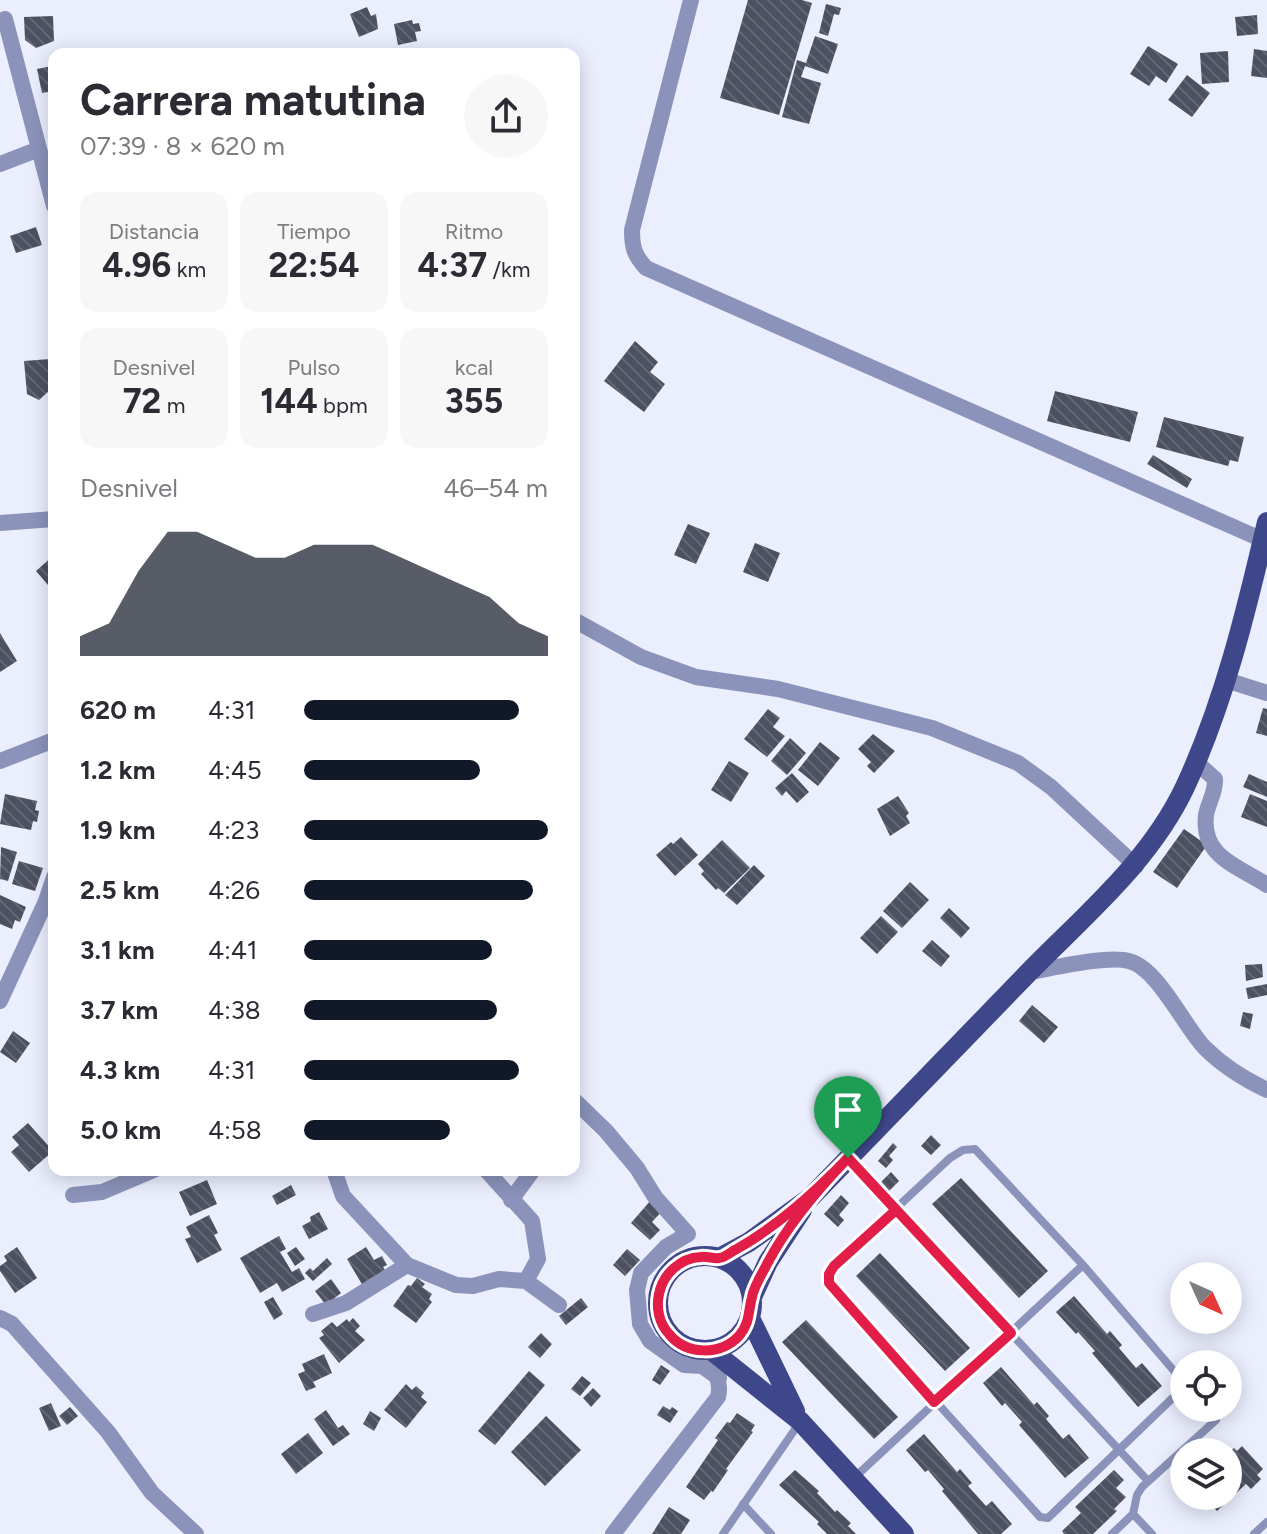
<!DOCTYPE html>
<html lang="es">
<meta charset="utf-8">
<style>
:root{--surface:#fff;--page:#f7f7f7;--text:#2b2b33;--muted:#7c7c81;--accent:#111827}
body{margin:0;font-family:Figtree,sans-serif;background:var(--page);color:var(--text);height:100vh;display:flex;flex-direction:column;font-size:30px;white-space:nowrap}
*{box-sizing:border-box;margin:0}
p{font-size:26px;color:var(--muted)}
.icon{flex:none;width:44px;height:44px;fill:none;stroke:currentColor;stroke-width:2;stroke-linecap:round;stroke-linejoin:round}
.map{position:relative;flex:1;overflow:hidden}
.sheet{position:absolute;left:48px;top:48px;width:532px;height:1128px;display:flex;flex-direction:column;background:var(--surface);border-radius:16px;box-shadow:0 4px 20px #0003}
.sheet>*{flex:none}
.needle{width:52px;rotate:135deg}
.buttons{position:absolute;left:1170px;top:1262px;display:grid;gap:16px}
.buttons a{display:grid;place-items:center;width:72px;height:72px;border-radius:50%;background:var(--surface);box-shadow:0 4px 20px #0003;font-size:40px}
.pin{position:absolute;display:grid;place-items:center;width:68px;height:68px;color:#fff;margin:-82px -34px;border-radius:50% 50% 50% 0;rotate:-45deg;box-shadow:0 0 8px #0007}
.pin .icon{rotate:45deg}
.round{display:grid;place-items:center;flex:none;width:84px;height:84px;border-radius:42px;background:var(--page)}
.overview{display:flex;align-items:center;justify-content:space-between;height:136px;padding:0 32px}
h1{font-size:44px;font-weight:700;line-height:60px}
.figures{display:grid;grid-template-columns:repeat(3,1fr);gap:12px;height:136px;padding:8px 32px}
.figures div{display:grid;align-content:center;border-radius:16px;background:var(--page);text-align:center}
.figures b{font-size:34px;font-weight:700}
.figures small{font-size:22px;font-weight:400}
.figures p{font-size:22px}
.chart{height:224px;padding:16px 32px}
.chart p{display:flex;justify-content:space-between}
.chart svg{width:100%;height:144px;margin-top:8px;fill:var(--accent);opacity:.7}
ul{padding:0 32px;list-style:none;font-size:26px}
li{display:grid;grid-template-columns:128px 96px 1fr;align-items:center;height:60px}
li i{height:20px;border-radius:10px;background:var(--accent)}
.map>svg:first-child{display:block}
</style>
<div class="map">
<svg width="1267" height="1534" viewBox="0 0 1267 1534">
<defs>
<pattern id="building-back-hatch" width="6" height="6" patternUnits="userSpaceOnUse" patternTransform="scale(2)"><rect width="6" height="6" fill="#4c5060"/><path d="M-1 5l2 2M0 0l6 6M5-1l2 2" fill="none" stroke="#646774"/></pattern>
</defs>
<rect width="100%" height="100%" fill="#eaeefd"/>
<path fill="url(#building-back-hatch)" d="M748,0H802L812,3L779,115L720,98Z
M826,4L841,8L839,15L834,14L828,36L819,33Z
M367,7L371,16L376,14L378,29L359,37L350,14Z
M1257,15L1258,34L1237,36L1235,17Z
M53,16L54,41L36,48L25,40L24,17Z
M412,20L413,24L419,23L421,31L415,32L417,41L398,45L394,24Z
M815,36L838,44L828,74L805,66L801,77L821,83L809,124L782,117L797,60L806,63Z
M1148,46L1178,64L1166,83L1156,76L1149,86L1130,74Z
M1254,49L1267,51V78L1251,76Z
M1228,51L1229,82L1202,84L1200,53Z
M52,66L54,91L42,93L37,69Z
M1187,75L1210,93L1192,117L1168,100Z
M36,227L42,245L16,253L10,236Z
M635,341L658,362L650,372L665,384L644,412L604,381Z
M50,359L54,363V380L50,390L39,400L27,394L24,361Z
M1055,391L1138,412L1130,442L1047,421Z
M1164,417L1244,437L1238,462L1230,460L1228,466L1156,447Z
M1153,455L1192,479L1187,488L1147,464Z
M688,524L710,533L696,564L674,555Z
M755,543L780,553L768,582L743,572Z
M54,555V592L36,571Z
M0,633L17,661L0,672Z
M1263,708L1267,709V736L1256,733Z
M768,709L780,718L773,727L785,736L767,757L744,739Z
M873,734L895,751L874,773L867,766L871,762L858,749Z
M790,738L806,753L787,775L771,761Z
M820,742L840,758L818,786L798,770Z
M729,761L749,773L731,802L711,790Z
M792,773L809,792L797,803L786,791L782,796L775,788Z
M1249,774L1267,782V797L1243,787Z
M5,794L37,801L35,810L39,811L37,822L33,821L31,830L0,824Z
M1250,794L1267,801V827L1241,817Z
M898,796L909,813L906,816L910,823L890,836L877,809Z
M1184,829L1207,845L1177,888L1153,872Z
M681,837L698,855L675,876L656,855L671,842L673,844Z
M722,840L750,868L724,893L718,888L716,890L701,874L704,871L698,864Z
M1,847L17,852L8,881L0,879Z
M19,861L43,868L35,891L12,884Z
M754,865L765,876L737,905L725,895Z
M910,882L929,900L902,928L883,911Z
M0,895L26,907L20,922L15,920L12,929L0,924Z
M949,908L970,928L961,938L940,918Z
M881,916L898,932L877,954L860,938Z
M932,940L950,956L941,967L922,951Z
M1262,964L1263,977L1246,981L1245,965Z
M1267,984V995L1248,999L1246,988Z
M1032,1005L1058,1027L1044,1043L1019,1021Z
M1243,1012L1253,1014L1250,1029L1240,1026Z
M13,1031L30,1043L16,1063L0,1052Z
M28,1123L53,1151L29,1172L11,1152L19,1145L12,1137Z
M931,1135L941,1145L931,1155L921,1146Z
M893,1143L897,1147L889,1156L893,1160L886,1168L878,1161Z
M891,1172L899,1181L889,1191L881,1182Z
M961,1178L1048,1271L1019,1298L932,1204Z
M207,1180L217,1204L190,1216L179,1192Z
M291,1185L296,1195L277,1205L272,1196Z
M841,1195L849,1203L839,1215L844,1220L838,1227L824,1214Z
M651,1200L663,1210L652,1222L660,1230L650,1240L631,1223Z
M319,1212L328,1229L309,1239L302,1226L311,1221L310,1217Z
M209,1215L218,1233L214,1235L222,1250L197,1263L185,1239L191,1237L186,1227Z
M279,1236L286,1249L280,1252L292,1272L299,1268L305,1279L282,1292L277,1283L260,1293L240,1258Z
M17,1247L37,1278L15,1293L0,1271V1266L7,1261L4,1256Z
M296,1247L305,1259L295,1266L287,1253Z
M366,1247L374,1260L382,1256L387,1265L383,1267L386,1272L363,1286L347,1259Z
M627,1249L640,1260L625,1276L613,1265Z
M880,1253L970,1348L945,1371L856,1276Z
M327,1258L332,1264L313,1281L305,1273L310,1268L313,1271Z
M417,1278L425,1284L422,1287L432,1294L429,1299L432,1302L416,1323L393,1306L408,1285L411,1286Z
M331,1279L341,1293L326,1305L315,1291Z
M1074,1296L1107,1334L1110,1331L1122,1345L1119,1348L1136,1368L1142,1363L1162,1386L1138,1407L1092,1353L1095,1351L1078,1332L1076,1334L1056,1312Z
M273,1297L283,1314L274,1320L264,1302Z
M581,1298L588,1307L566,1325L559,1316Z
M353,1318L360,1326L355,1331L365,1340L339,1363L319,1338L324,1335L321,1331L332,1322L337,1327L347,1319L349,1322Z
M806,1320L898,1417L874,1439L782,1342Z
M541,1333L552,1344L540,1358L528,1347Z
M324,1354L332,1373L313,1382L316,1387L306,1391L298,1374L305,1371L302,1364Z
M661,1365L670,1371L660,1385L652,1380Z
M1001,1367L1034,1405L1037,1402L1049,1416L1046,1419L1063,1439L1069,1434L1089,1458L1065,1478L1019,1425L1022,1422L1005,1403L1002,1406L983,1383Z
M529,1371L545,1385L495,1445L478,1431Z
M582,1376L591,1383L580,1396L571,1389Z
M406,1384L412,1390L416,1386L424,1393L421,1397L427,1402L406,1428L384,1410Z
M593,1388L601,1396L591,1407L583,1398Z
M51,1403L61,1426L49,1431L39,1408Z
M663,1406L670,1410L672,1407L678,1411L670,1423L657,1415Z
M70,1407L78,1416L67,1425L59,1416Z
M326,1410L338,1428L343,1425L350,1434L333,1446L314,1419Z
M370,1411L381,1418L374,1431L363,1424Z
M737,1413L755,1425L751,1431L753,1432L726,1469L728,1470L713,1492L711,1491L704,1500L686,1487L718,1440L715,1438L727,1422L730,1423Z
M546,1416L581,1450L545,1486L511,1452Z
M308,1433L323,1453L296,1474L281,1454Z
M924,1434L957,1472L960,1469L972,1483L968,1486L986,1506L992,1501L1012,1524L1001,1534H978L942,1491L944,1489L928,1470L925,1472L906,1450Z
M1242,1446L1263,1469L1257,1475L1261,1479L1251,1489L1246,1484L1217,1511L1203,1496H1228V1453L1234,1448L1237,1451Z
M795,1470L819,1491L817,1493L835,1512L837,1510L851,1523L848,1526L856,1534H827L817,1524L819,1522L779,1485Z
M1114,1470L1124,1480L1116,1488L1126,1497L1114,1509L1117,1511L1093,1534H1064L1062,1531L1081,1513L1075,1507Z
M669,1507L690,1520L681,1534H652Z"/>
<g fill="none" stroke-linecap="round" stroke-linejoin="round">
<path stroke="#8b93ba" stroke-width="8" d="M975,1149L1083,1265L1181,1379L1183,1388L1048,1518L1040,1517L829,1283V1274L834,1266L950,1158L963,1150Z
M849,1159L1148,1481
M855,1477L1083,1265
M743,1504L771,1534
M1133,1514L1152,1534
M723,1534L800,1422
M1112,1534L1133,1514L1137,1495L1142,1487L1216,1420
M1254,1534L1267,1522"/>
<path stroke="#8b93ba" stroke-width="16" d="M691,0L632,230C632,247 634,255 646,268L1263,540
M5,19L54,206
M0,164L39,149
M0,523L54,519
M574,620L641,657L696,677L778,689L932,728L1018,763L1051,787L1136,866
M1226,680L1267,693
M0,761L54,740
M1195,761L1215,779C1216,792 1208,803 1206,815C1201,857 1238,866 1267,885
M1030,972C1054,968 1107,955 1129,961C1158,968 1185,1028 1205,1048C1222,1065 1246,1080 1267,1090
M0,1001L46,901L54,877
M574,1100L606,1131L637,1168L655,1197L688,1234L666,1247L641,1273L637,1290L640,1324L650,1341L684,1365L702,1366L719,1378
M334,1170L343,1196L407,1265L456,1285L473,1286L499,1279L526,1281L559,1305
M486,1170L532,1221L538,1259L526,1281
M73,1195L102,1192L154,1170
M511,1200L533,1170
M313,1314L346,1303L407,1265
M0,1318L12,1324L108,1432L152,1493L196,1534
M613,1534L718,1397C723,1378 710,1366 700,1350"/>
<path stroke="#3d4789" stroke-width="20" d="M658 1303a47 47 0 1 1 94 0a47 47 0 1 1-94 0Z
M719,1258L749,1242L811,1197C884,1122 957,1046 1030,971C1086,914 1150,861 1185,787C1224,703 1246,612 1267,522
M752,1297L768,1262L802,1210
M750,1318L795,1411
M711,1350L800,1421L904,1534"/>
</g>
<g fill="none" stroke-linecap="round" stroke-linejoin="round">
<defs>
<path id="route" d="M848,1158C814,1193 778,1226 735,1250C731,1252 724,1258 719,1258C714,1259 707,1256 701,1257C680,1258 663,1274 659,1294C656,1308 659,1323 669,1334C686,1355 720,1356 739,1336C750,1323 748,1312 752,1297C754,1286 762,1274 767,1264C788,1224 817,1190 848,1158L896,1210L834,1266L829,1274V1283L934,1402L1011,1333L848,1158"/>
</defs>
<use href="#route" stroke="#fff" stroke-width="16"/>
<use href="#route" stroke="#e11d48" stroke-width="10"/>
</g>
</svg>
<div class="buttons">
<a><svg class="needle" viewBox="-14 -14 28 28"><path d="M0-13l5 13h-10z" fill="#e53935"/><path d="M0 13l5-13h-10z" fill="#7c7c81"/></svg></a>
<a><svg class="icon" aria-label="locate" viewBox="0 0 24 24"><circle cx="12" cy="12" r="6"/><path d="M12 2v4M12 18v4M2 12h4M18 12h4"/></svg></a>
<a><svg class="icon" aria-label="layers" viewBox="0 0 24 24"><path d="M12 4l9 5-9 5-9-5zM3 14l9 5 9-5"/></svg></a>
</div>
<div class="pin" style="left:848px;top:1158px;background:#1e9e55"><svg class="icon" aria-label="arrive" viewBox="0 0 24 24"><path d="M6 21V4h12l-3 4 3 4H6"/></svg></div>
<section class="sheet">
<div class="overview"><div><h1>Carrera matutina</h1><p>07:39 · 8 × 620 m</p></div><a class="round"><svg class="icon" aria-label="share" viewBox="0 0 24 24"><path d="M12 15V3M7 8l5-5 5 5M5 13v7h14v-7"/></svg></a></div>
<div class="figures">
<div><p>Distancia</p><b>4.96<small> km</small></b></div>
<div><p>Tiempo</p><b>22:54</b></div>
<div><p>Ritmo</p><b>4:37<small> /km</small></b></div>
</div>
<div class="figures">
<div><p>Desnivel</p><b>72<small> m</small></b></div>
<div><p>Pulso</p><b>144<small> bpm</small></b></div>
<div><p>kcal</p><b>355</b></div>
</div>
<div class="chart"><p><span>Desnivel</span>46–54 m</p>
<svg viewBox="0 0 160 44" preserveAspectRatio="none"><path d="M0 44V38L10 34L20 18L30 6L40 6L50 10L60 14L70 14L80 10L90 10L100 10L110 14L120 18L130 22L140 26L150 34L160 38V44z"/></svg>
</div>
<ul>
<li><b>620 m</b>4:31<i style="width:88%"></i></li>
<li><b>1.2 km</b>4:45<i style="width:72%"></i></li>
<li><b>1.9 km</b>4:23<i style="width:100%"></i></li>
<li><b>2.5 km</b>4:26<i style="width:94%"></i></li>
<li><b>3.1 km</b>4:41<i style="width:77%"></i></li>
<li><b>3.7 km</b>4:38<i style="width:79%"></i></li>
<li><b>4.3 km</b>4:31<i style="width:88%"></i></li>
<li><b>5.0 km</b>4:58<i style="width:60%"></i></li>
</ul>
</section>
</div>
